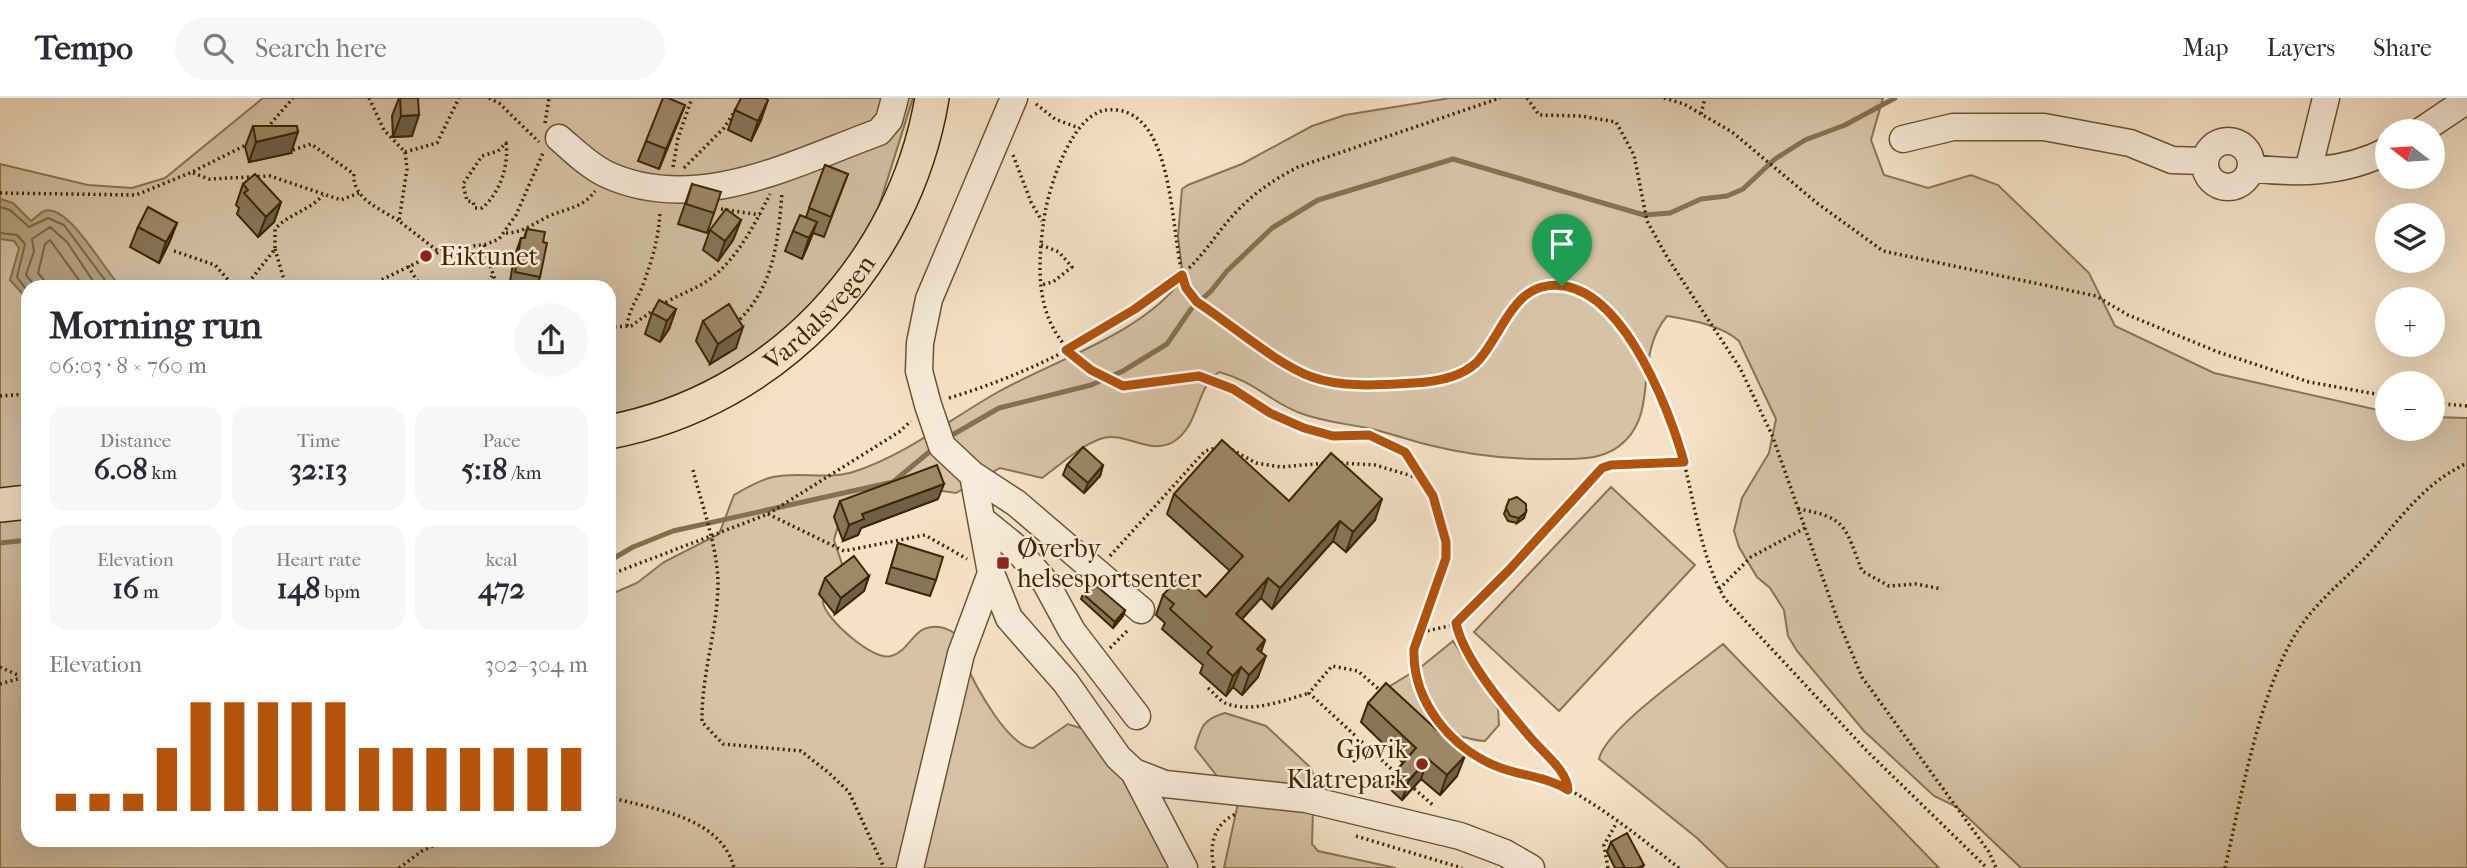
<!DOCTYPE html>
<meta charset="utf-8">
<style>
:root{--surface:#fff;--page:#f7f7f7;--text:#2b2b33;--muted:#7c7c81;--line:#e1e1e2;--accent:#b45309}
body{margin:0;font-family:"IM FELL French Canon",serif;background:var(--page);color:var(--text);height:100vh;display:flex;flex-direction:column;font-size:26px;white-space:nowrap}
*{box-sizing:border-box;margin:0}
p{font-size:23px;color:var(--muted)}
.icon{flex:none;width:38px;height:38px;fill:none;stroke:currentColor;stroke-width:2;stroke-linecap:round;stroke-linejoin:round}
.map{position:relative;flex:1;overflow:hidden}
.panel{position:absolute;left:21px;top:182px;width:595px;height:567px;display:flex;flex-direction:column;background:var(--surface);border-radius:21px;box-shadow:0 7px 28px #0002}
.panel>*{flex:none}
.needle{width:46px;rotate:287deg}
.controls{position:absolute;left:2375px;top:21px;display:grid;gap:14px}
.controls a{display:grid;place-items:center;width:70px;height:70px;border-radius:50%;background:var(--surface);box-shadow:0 7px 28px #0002;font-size:35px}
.pin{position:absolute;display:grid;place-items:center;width:60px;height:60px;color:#fff;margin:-72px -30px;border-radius:50% 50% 50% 0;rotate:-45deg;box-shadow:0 0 7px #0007}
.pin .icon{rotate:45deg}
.round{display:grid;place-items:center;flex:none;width:74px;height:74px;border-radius:37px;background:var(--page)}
.headline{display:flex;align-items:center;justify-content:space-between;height:119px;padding:0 28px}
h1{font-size:38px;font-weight:700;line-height:52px}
.stats{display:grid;grid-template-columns:repeat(3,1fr);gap:10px;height:119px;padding:7px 28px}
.stats div{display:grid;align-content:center;border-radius:18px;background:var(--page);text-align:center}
.stats b{font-size:30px;font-weight:700}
.stats small{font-size:19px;font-weight:400}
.stats p{font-size:19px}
.chart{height:196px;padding:14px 28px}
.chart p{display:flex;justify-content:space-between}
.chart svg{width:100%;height:126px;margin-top:7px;stroke:var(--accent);stroke-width:6}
header{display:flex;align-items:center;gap:42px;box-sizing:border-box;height:98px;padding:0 35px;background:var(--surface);border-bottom:2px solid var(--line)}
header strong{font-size:33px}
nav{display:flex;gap:38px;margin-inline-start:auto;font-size:24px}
.search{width:490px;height:63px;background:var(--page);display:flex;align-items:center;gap:18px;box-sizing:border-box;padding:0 24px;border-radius:38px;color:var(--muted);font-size:26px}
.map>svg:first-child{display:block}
</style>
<header>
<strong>Tempo</strong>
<div class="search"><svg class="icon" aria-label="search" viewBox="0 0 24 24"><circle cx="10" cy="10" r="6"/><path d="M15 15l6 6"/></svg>Search here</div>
<nav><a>Map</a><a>Layers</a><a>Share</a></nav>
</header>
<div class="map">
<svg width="2467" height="770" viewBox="0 0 2467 770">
<rect width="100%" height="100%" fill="#f5e2c6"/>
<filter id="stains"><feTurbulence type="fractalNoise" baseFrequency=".00286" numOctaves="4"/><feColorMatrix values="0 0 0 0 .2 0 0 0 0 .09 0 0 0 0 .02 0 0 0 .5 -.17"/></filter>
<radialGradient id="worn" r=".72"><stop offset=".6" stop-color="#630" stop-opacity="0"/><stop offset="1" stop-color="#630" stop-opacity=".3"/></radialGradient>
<path fill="#d6c2a5" stroke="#8a7454" stroke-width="2" d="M263,0H913L873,127L824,199L725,279L609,323V189H28V742H609V497L637,485L664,464L719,436L734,397C746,390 759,382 773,379C799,373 827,382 853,374C906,357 950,321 998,294C1055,262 1144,235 1183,180L1178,138L1182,91L1188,87L1242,66L1312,28L1345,17L1450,0H1883L1871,42L1884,77L1928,90L1971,77L1998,87L2089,175L2115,228L2214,275L2387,314V331H2432L2433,319L2467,320V770H2021L1957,709L1934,698L1864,633L1797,553L1788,538L1784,512L1770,490L1757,479L1739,449L1734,433L1742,400L1769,355L1776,321L1739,243C1721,227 1690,222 1667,218C1634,258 1658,309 1626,342C1607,362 1582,361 1556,361C1513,362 1472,358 1429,347C1407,342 1385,333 1362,329C1341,325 1321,323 1300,315C1272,305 1254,283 1219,274C1195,290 1200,328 1173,344C1149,358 1125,332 1100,341C1080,348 1059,368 1042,380L1000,370L956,395L921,390L841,417L834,442L842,466C837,480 822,488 823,504C824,520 874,564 891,558C913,552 913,522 944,530C949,532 955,534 957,538C962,546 961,557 965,564C975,587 1008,649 1033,650L1068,626L1093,634L1181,770H0V66L88,87L132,90L165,80Z
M1611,389L1695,467L1559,613L1474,534Z
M1453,543L1498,611L1499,627L1485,643C1468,643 1456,634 1440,635L1387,590L1421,569Z
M1723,546L1939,770H1728L1697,740L1599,661C1605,631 1696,568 1723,546Z
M1225,615L1266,628L1311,670L1314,678L1312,746L1318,753L1396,770H1224L1238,705L1195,650C1201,629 1203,621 1225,615Z"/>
<path fill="#b6a283" stroke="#86704f" stroke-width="2" d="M0,101L13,105L31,123C35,120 40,115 44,113C68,104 105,174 121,189H28V202L10,182L19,150L14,143L0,141Z"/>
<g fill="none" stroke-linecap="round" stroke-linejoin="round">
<path stroke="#7a6442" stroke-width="2" d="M0,109L10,112L29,129L48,120L64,127L110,189
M0,135L17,137L25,146L17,179L28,194
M36,189L26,177L34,153L32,141L50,129L67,144L97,189
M50,189L38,175L45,146L50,142L84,189"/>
<path stroke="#86704f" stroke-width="5" d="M947,340L999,310L1091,287L1123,273L1167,246L1191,211L1211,193L1227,173L1272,130L1318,102L1453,61L1644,117L1670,115L1701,101L1727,98L1743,91L1775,61L1805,42L1845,27L1895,0
M0,445L28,442
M609,463L633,449L673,433L893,384L934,350"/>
<defs>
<path id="minor" d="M1014,0L929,201L920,245L919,273L928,307L942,348L973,377L1016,405L1141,512
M2421,33L2467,2
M559,40C573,52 589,68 606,76C696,118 794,65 879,34L889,22L895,0
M1903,41L1953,29H2044L2130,45L2172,62L2204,63
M2205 66a23 23 0 1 1 46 0a23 23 0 1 1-46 0Z
M2251,70C2297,76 2344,75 2387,53
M2308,73L2326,0
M981,421L1013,447L1046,485L1072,533L1137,618
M991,475L1009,520L1066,585L1118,659L1134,674L1184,770
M1134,674L1165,686L1306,701L1460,738L1505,755L1531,770
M910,770L961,556L991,475L973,377"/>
<g id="major">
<path id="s1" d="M609,334C775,303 904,166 932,0"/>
<path d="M0,407L28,404"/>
</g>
</defs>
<use href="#minor" stroke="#6b5533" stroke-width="29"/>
<use href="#major" stroke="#3d2602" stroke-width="36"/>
<path stroke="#3d2602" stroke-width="3.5" stroke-dasharray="2 3.5" stroke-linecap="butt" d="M369,0L384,32L405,54L407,71L399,123L439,154
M489,0L499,5L539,44
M1527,0L1539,17L1581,18L1616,24L1634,57L1647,123L1667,159L1740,270L1772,337L1837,520L1862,579L1989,754L1996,770
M1664,0L1684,6L1732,34L1817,105L1883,153L2096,198L2128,217L2218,254L2309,284L2387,298
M1036,6L1055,21L1079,30
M1701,16L1705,0
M545,25L549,0
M267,30L293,0
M506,45C509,68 500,95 482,110H475L473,104L467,103L463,86L482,58L498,53Z
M293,52L311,46L354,76C352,101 381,111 399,123
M405,54L437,45L459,0
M1013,57L1031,104L1042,123
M673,69L678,40L692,0
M684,70L724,30L736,11
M193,75L209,81L270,78L341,102L359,95
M0,95L136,97L192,74L248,46
M721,111L760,117
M506,135C522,135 533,126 547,119C566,110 582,111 595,93
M484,147L497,189
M1041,147L1059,154L1072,169L1053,184L1041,187
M275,151L286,189
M174,153L215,167L230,184L240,189
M408,168L421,189
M245,189L275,151V131C290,115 309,113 323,97
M367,189L447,150L484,147L499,141L516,117L543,55
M486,189L492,178
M661,207C676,198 698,190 710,181C737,161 755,126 770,96
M736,225C774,190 778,144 782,95
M627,228C629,211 637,202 643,187C652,162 659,140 660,113
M609,229L631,228L655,211
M0,298L28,296
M949,300C1032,275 1114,233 1181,177C1205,158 1219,130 1241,109C1258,92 1277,80 1298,69L1500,0
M2432,305L2467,308
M1227,349L1256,365L1281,369L1326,365
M1341,365L1375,367L1422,381
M693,372C702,408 717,447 718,484C718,531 701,577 702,624L723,646L801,653L829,675L849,694L884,770
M1798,411C1847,419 1845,429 1862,473L1889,488L1916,486L1942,491
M768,416L844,453L925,437L967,461
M1110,458L1205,353L1216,350
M609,477L768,416L899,334L911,323
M1719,491L1751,459L1805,430
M1456,525L1467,556L1557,669L1568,685V692
M1418,535C1427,511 1441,484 1445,459C1452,420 1422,357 1385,343C1359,333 1333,340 1306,331C1270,318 1238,286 1202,279C1175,273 1149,292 1122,287C1109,285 1095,276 1085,267C1038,230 1036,184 1043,128C1046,97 1066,35 1092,18C1101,12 1107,11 1117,12C1177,19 1170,144 1185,186C1187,193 1193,198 1197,204L1296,272C1337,291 1438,297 1475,266C1496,248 1506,219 1525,198C1530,192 1540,189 1549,189C1582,187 1603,206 1622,232C1651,272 1671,316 1684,365C1696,411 1701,459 1725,501L1866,652L1987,770
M1110,550L1129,531
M0,569L20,578
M0,586L28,578
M1208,590C1213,594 1219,602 1225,605C1249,616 1286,602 1309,595
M1382,594L1358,573L1332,568L1309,595L1399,678
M1410,687L1434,708
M609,699C652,711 721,718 734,770
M1356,738L1462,770
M399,770L422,753L446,742
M1214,770C1209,748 1213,726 1236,716
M1608,770L1604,747L1617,724
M1679,770C1642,741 1603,709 1560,687C1538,676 1511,676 1488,665C1440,643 1403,587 1418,535L1453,527L1464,519L1602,370L1611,367L1683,364
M2225,770C2241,700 2260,591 2298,532C2319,500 2349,479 2374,450C2403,417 2425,385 2467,365"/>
<use href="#minor" stroke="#f8ecda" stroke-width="26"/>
<use href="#major" stroke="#f5e2c6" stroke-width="33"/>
</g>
<path fill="#877559" stroke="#3d2602" stroke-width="2" d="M399,0H418L412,38L393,39L392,18Z
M685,7L659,71L638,63L646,43Z
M735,12L761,22L751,43L728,32Z
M253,28L291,55L249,64L245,49Z
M825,67L848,76L824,139L813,135L802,161L785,153L793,133L806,119Z
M243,86L281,104L274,124L258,139L237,116L239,110L236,107Z
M692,86L714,115L707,135L678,126Z
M741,122L733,142L718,163L703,152L710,132Z
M177,125L169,145L159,165L130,149L138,129Z
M527,131L543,144L540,179L536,189H509L514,160L521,140H524Z
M676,211L669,231L660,244L645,236L652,215Z
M703,223L736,250L710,266L696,243Z
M1067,367H1103L1100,378L1084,395L1063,377Z
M1174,396L1289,403L1375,422L1346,454L1333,443L1272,511L1261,500L1242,521L1265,542L1261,554L1258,579L1242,597L1233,589L1226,598L1200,575L1203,567L1162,531L1165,525L1156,517L1163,497L1188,491L1206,499L1230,473L1167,416Z
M938,401L861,430L858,437L843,443L834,419L840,403Z
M1509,402L1524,420L1517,425L1508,423L1504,416Z
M898,445L936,482L930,498L886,485Z
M869,478L864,493L835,516L819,496L825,480Z
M1083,496L1125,512L1123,518L1113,530L1081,501Z
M1368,605L1457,678L1440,697L1421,681L1402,702L1390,691L1397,672L1403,665L1361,624Z
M1611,744L1644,767L1642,770H1615L1607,754Z"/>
<path fill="#6e5f49" stroke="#3d2602" stroke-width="2" d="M768,2L761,22L751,43L758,23Z
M685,7L677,27L659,71L666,51Z
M419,17L412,38L393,39L401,18Z
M298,34L291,55L249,64L256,44Z
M281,104L274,124L258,139L266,119Z
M741,122L733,142L718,163L725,143Z
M817,124L809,145L802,161L809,140Z
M177,125L169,145L159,165L166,144Z
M676,211L669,231L660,244L667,223Z
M743,229L736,250L710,266L718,246Z
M1103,367L1100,378L1084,395L1088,385Z
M944,386L938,401L861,430L858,437L843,443L849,427L862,416Z
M1382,401L1375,422L1346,454L1353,434Z
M1526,414L1524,420L1517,425L1519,420Z
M1340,423L1333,443L1272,511L1280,490Z
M869,478L864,493L835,516L841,500Z
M1268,480L1261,500L1228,536L1236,516Z
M1125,512L1123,518L1113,530L1115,524Z
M1265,542L1258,562L1257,551Z
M1266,558L1258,579L1242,597L1249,577Z
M1241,569L1233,589L1226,598L1233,578Z
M1465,658L1457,678L1440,697L1447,677Z
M1428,661L1421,681L1402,702L1409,682Z"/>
<path fill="#9d8868" stroke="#3d2602" stroke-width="2" d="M400,0H418L419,17L401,18Z
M663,0H668L685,7L666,51L646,43Z
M741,0H765L768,2L758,23L735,12Z
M253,28H297L298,34L256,44Z
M825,67L848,76L831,119L809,110Z
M255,76L281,104L266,119L244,95L248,92L243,86Z
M692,86L721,94L714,115L686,106Z
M148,109L177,125L166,144L138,129Z
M726,111L741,122L725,143L710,132Z
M800,117L817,124L809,140L793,133Z
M527,131L545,134L543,144L547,145L540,179L515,174L521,140H525Z
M659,202L676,211L667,223L652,215Z
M729,206L743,229L718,246L703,223Z
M1222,342L1289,403L1331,355L1382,401L1353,434L1340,423L1280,490L1268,480L1236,516L1265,542L1257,551L1266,558L1249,577L1241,569L1233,578L1207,555L1212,549L1170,511L1174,506L1163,497L1178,481L1188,491L1192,486L1206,499L1243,458L1174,396Z
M1083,349L1103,367L1088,385L1067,367Z
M937,367L944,386L862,416L864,421L849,427L840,403Z
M1517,399L1526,406V414L1519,420L1510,418L1506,410L1509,402Z
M898,445L943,459L936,482L891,469Z
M854,458L869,478L841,500L825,480Z
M1093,485L1125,512L1115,524L1083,496Z
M1386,585L1465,658L1447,677L1428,661L1409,682L1397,672L1416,650L1368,605Z
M1627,735L1644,767L1638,770H1625L1611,744Z"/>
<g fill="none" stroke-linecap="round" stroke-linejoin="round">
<defs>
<path id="route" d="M1182,177L1186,190L1197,204C1231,226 1276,266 1312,279C1342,290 1381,287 1413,285C1434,284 1461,280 1477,264C1498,243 1510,197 1542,189C1617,171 1669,310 1684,364L1611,367L1602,370L1509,472L1456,525C1463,560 1506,611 1530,639C1542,654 1568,673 1568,692C1548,679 1523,678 1501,670C1452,652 1412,604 1414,551L1446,460V444L1433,398L1405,354L1369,337L1333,338L1304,330L1270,315L1233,291L1199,278L1123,288L1091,272L1066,252L1135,211Z"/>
</defs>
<use href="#route" stroke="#fff" stroke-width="14"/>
<use href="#route" stroke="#b45309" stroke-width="9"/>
</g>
<g fill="#8f2418" stroke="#f8ecda" stroke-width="2.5">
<circle cx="426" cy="158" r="7"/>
<rect x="996" y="458" width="14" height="14" rx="3.5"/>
<circle cx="1422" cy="666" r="7"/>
</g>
<g text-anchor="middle" stroke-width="5" stroke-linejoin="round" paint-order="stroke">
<g font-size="26" fill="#3d2602" stroke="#f8ecda" text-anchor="start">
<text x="440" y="167">Eiktunet</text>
<text x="1017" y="459">Øverby<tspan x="1017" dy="30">helsesportsenter</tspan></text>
<text x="1408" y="660" text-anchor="end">Gjøvik<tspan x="1408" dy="30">Klatrepark</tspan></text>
</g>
<g font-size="26" fill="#3d2602" stroke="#f8ecda">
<text dy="9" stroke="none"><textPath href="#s1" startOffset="247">Vardalsvegen</textPath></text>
</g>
</g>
<rect width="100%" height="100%" filter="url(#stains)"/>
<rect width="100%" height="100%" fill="url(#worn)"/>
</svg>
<div class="controls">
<a><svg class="needle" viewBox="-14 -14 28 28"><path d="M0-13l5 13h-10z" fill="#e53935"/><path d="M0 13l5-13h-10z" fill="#7c7c81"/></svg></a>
<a><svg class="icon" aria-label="layers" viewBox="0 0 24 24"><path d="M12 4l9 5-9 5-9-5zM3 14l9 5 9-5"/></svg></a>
<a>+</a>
<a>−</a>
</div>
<div class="pin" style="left:1562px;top:188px;background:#1e9e55"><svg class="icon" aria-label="arrive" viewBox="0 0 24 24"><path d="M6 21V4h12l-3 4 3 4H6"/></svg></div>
<section class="panel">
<div class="headline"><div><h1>Morning run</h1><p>06:03 · 8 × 760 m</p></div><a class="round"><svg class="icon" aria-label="share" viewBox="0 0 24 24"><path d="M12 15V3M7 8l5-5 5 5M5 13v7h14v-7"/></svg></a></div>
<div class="stats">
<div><p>Distance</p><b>6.08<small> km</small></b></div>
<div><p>Time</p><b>32:13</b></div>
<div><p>Pace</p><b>5:18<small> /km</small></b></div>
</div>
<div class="stats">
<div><p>Elevation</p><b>16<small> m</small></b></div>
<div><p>Heart rate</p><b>148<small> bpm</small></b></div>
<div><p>kcal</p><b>472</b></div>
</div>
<div class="chart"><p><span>Elevation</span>302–304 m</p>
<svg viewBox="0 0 160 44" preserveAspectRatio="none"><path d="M5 44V38M15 44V38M25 44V38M35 44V22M45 44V6M55 44V6M65 44V6M75 44V6M85 44V6M95 44V22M105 44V22M115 44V22M125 44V22M135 44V22M145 44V22M155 44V22"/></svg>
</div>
</section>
</div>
